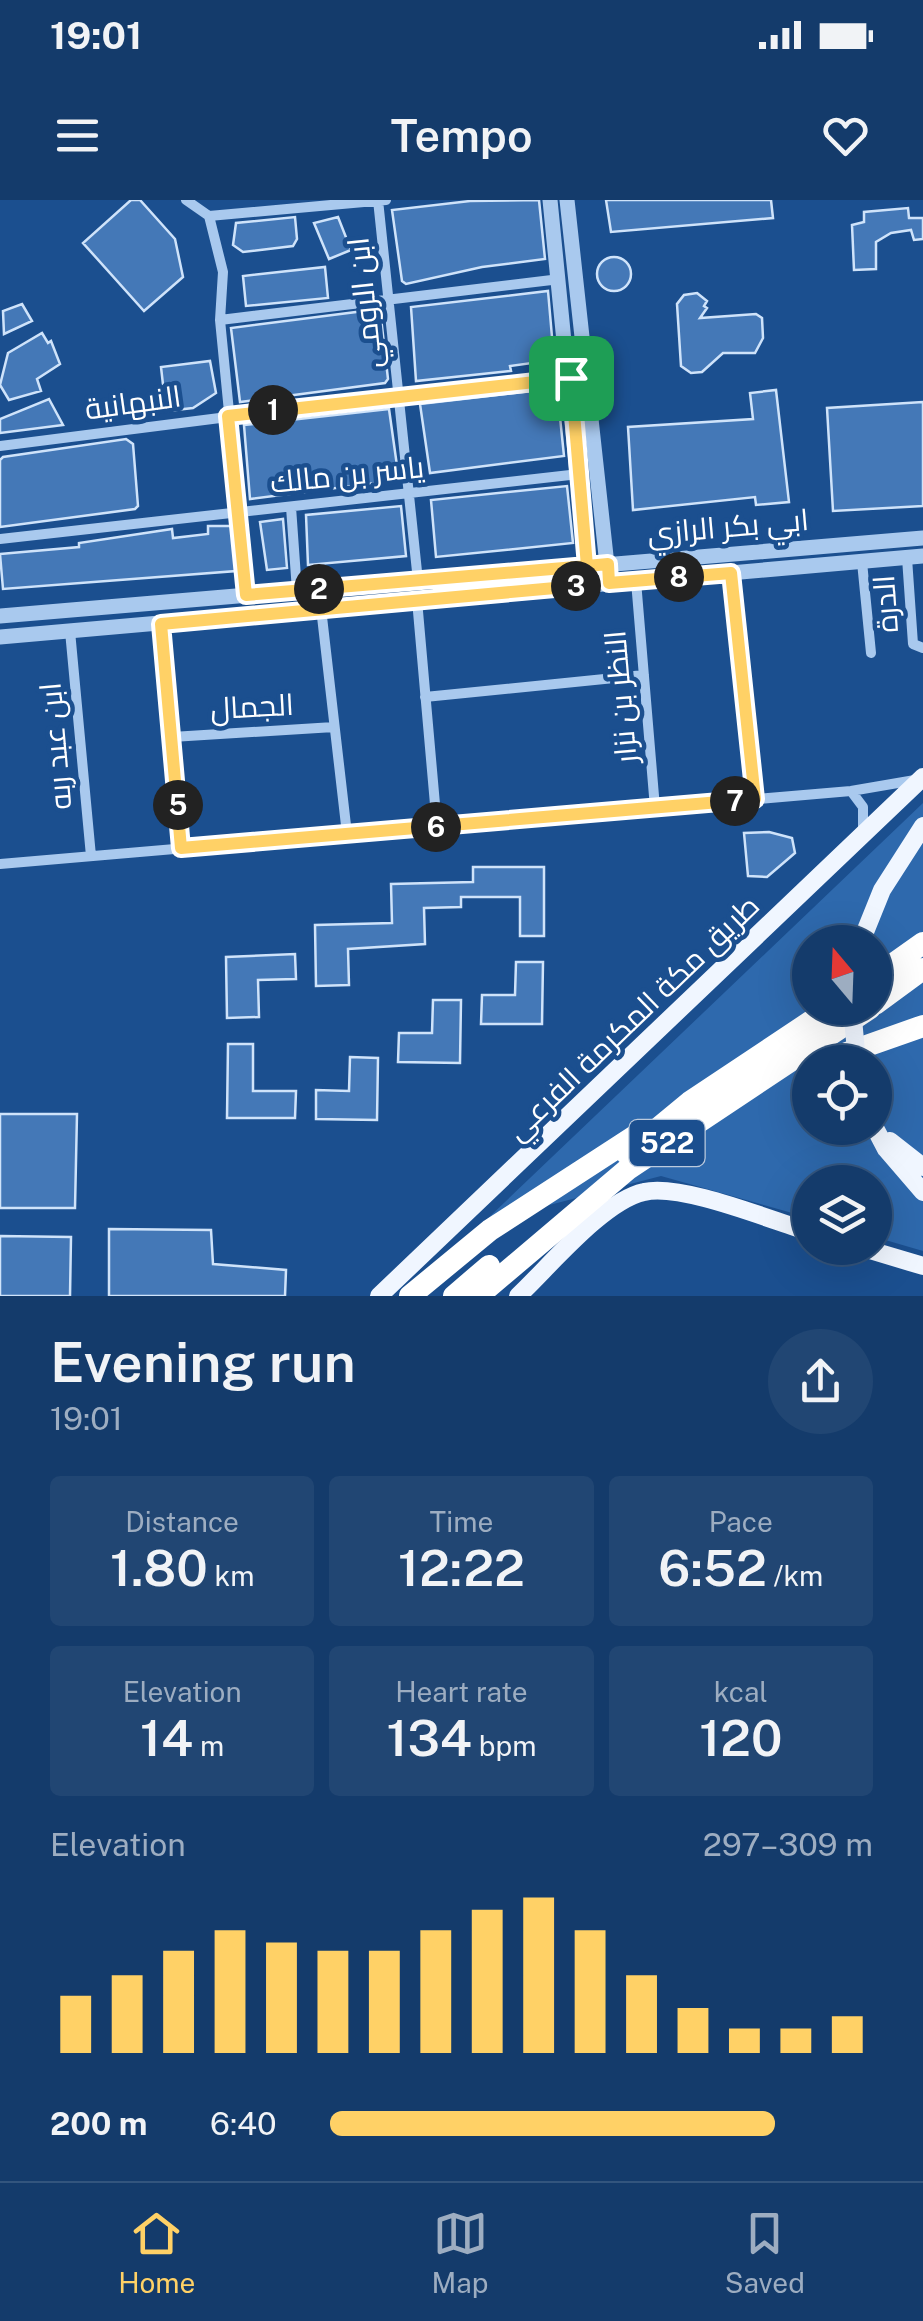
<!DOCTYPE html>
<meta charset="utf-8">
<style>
:root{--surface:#143b6b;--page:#214673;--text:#f1f3f6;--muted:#9dadc1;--line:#33557e;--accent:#ffd166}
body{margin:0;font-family:"Public Sans",Cairo,sans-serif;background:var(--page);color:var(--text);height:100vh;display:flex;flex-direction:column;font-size:38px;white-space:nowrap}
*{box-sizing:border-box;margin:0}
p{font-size:32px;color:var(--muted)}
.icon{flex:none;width:55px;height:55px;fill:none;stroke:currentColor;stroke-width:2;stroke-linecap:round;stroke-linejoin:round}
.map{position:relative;height:1096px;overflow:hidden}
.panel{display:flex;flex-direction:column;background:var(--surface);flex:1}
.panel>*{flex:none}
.needle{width:65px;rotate:341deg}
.controls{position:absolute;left:792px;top:725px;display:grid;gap:20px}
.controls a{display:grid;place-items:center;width:100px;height:100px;border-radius:50%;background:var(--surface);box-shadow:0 10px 40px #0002,0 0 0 2px var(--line);font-size:50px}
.pin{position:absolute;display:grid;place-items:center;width:85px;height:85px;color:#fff;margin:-42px;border-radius:20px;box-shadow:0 5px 15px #0006}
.km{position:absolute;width:50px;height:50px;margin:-25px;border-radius:50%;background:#222;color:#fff;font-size:28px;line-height:50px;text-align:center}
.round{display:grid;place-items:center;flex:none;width:105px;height:105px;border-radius:52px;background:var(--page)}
.overview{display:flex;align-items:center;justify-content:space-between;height:170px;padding:0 50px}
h1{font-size:55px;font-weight:600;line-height:75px}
.metrics{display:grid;grid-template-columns:repeat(3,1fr);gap:15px;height:170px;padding:10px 50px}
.metrics div{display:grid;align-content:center;border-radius:10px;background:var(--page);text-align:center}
.metrics b{font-size:50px;font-weight:600}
.metrics small{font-size:28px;font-weight:400}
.metrics p{font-size:28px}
.chart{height:280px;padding:20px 50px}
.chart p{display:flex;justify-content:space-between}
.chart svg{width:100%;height:180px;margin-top:10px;stroke:var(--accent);stroke-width:6}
ul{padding:0 50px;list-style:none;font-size:32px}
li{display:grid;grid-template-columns:160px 120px 1fr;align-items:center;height:75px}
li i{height:25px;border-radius:12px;background:var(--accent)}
.status{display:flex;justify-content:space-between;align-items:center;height:70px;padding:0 50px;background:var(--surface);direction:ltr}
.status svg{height:28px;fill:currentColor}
header{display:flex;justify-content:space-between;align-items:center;height:130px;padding:0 50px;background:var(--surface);font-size:45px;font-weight:600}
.tabs{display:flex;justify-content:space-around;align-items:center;height:140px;border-top:2px solid var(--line);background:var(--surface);font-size:28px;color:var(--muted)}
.tabs a{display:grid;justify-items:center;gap:5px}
.tabs .active{color:var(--accent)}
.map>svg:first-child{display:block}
</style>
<div class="status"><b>19:01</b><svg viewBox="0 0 49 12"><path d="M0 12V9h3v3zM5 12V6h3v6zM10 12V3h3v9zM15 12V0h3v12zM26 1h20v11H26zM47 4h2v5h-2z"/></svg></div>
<header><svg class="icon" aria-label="menu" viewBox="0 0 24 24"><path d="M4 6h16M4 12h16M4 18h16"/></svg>Tempo<svg class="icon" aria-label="heart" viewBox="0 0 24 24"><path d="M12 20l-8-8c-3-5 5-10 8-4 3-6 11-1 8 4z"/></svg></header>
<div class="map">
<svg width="923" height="1096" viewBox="0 0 923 1096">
<rect width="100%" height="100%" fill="#1b4f8f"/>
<path fill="#2e69ad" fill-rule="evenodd" d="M923,603V1051L875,1037V982H810V1018L661,976L484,1022ZM810,742H875V808H810ZM810,862H875V928H810Z"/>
<path fill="#4478b7" stroke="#cfe3fa" stroke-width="2.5" d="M131,0H140L175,39L183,77L144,111L83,43Z
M539,0L545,59L482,67L406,84L402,81L392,10L470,1Z
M606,0H771L773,18L611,32Z
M908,8L909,18H923V39L914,40L911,30L891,33L876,42V69L854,70L852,25L864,22V12Z
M295,17L297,39L293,46L243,52L233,45L236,23Z
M338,17L351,50L329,59L314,23Z
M597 74a17 17 0 1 1 34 0a17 17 0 1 1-34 0Z
M325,67L328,98L246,106L243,76Z
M548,91L554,160L510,166L511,171L416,181L411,107Z
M697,93L707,101L704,106L707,108L700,118L756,114L762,118L763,138L755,153H723L702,172L691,173L681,166L677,104L684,95Z
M22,104L32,121L4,134L3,111Z
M380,109L388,179L385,183L240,202L231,128Z
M42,133L48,143L51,141L60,164L37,179L41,191L9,200L0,185L8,153Z
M210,161L216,193L193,208L166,211L161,167Z
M557,188L564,256L430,273L420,204Z
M776,190L789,302L756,305L755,297L633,310L628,227L753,219L750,193Z
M49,199L63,225L0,233V219Z
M923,202V306L833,311L827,208Z
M389,209L399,280L250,299L244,225Z
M126,239L133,244L138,306L135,309L0,327V260L3,257Z
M567,286L573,343L436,357L431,300Z
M401,306L406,356L308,365L306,315Z
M283,319L287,368L267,370L260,322Z
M208,326H231L236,371L3,389L0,354L79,347V343L172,329L173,338L208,334Z
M769,632L792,638L795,653L767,677L748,676L744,633Z
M473,667H544V736H520V697H461V707L424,708L425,744L348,749L349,785L316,786L315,725L392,723L391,684L473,682Z
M295,754L296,779L258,780L259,817L227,818L226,757Z
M516,762H543L542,824H481L482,795H515Z
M433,800H461L460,863L398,862L399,833H432Z
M228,844H253V891H296L295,918H227Z
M350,857L378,858L377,920L316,919V890L349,891Z
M0,914H77L75,1008H0Z
M109,1029L211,1030L213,1064L286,1070L285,1096H109Z
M0,1036L71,1037L70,1096H0Z"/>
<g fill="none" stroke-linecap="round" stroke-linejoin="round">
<path stroke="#a9c9ee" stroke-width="10" d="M186,0L209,16
M378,0L418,381
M209,16L223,72L220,120L247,395
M209,16L386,0
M220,120L560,79
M0,246L400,195L570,178
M291,307L297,391
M0,339L579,274
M907,358L913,444L923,448
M862,362L871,453
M731,373L755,599
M636,381L655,608
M417,400L437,627
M321,408L347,634
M161,424L181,648
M70,431L91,656
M425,497L644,475
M172,537L334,527
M851,591L863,607V630
M0,664L851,591L915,580"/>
<path stroke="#a9c9ee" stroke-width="15" d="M550,0L587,374
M567,0L608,374
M0,416L923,338
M0,437L923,356"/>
<path stroke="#f0f6ff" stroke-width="18" d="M861,742L882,690L923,626
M875,928L886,949L923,992
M890,941L923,967
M863,1048L923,1066
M379,1096L923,577
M518,1096C549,1067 603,1001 644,992C681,983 770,1020 810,1032"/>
<path stroke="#fff" stroke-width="22" d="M875,777L923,743
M875,804L923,769
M821,862L923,826
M627,954L690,902L831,808
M410,1096L490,1030L635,936
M454,1096L489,1066
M478,1096L628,969L870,808"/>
<path stroke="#f0f6ff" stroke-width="18" d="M852,808L857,862"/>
</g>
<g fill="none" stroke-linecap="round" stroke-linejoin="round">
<defs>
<path id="route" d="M571,178L228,216L246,395L587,366L588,385L161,424L181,648L755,599L731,373L609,383L608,364L587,366L571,178"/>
</defs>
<use href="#route" stroke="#fff" stroke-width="20"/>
<use href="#route" stroke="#ffd166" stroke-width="12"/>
</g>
<g text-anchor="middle" stroke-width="9" stroke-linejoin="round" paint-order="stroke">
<rect fill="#1b4f8f" stroke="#bbcadd" stroke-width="2.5" x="629.5" y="920" width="75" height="46" rx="8"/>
<g font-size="28" font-weight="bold" fill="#fff">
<text x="667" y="953">522</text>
</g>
<g font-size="30" fill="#fff" stroke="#1b4f8f">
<text transform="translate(365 103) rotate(-96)" y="10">ابن الرومي</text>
<text transform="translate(133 203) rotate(-8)" y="10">النبهانية</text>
<text transform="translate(347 275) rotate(-6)" y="10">ياسر بن مالك</text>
<text transform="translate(728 327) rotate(-5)" y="10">ابي بكر الرازي</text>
<text transform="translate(886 404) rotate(-94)" y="10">الدرة</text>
<text transform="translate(621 497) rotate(-95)" y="10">النظر بن نزار</text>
<text transform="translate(252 507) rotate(-3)" y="10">الجمال</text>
<text transform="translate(56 546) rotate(-95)" y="10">ابن عبد ربه</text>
<text transform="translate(633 818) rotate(-44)" y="10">طريق مكة المكرمة الفرعي</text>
</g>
</g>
</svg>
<div class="controls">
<a><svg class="needle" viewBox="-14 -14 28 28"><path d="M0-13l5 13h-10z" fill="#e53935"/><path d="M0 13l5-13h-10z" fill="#9dadc1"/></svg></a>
<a><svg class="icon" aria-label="locate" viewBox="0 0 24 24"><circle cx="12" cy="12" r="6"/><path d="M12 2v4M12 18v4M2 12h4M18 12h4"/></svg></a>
<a><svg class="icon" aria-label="layers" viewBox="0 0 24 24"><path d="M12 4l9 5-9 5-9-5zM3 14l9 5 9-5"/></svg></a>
</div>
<div class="pin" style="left:571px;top:178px;background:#1e9e55"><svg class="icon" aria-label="arrive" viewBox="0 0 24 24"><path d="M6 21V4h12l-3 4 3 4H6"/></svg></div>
<b class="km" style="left:273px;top:210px">1</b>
<b class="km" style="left:319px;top:389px">2</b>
<b class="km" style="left:576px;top:386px">3</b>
<b class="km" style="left:178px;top:605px">5</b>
<b class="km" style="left:436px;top:627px">6</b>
<b class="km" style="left:735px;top:601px">7</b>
<b class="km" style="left:679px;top:377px">8</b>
</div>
<section class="panel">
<div class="overview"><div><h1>Evening run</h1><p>19:01</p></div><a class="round"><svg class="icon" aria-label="share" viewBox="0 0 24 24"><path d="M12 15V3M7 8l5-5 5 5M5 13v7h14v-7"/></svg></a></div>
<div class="metrics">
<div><p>Distance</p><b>1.80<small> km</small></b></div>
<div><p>Time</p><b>12:22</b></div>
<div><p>Pace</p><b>6:52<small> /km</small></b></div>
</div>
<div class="metrics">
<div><p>Elevation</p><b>14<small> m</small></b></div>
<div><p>Heart rate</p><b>134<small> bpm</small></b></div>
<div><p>kcal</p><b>120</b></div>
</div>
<div class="chart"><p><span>Elevation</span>297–309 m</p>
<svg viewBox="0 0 160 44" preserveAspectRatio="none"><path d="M5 44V30M15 44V25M25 44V19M35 44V14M45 44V17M55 44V19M65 44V19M75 44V14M85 44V9M95 44V6M105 44V14M115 44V25M125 44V33M135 44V38M145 44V38M155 44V35"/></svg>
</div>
<ul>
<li><b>200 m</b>6:40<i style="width:82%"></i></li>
</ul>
</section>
<nav class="tabs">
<a class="active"><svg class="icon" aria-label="home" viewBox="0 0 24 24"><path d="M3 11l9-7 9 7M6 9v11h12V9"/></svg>Home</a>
<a><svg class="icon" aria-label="map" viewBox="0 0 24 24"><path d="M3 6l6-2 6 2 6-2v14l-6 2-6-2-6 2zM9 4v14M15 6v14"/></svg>Map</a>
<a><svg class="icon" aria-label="saved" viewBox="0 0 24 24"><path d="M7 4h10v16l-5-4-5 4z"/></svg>Saved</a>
</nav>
